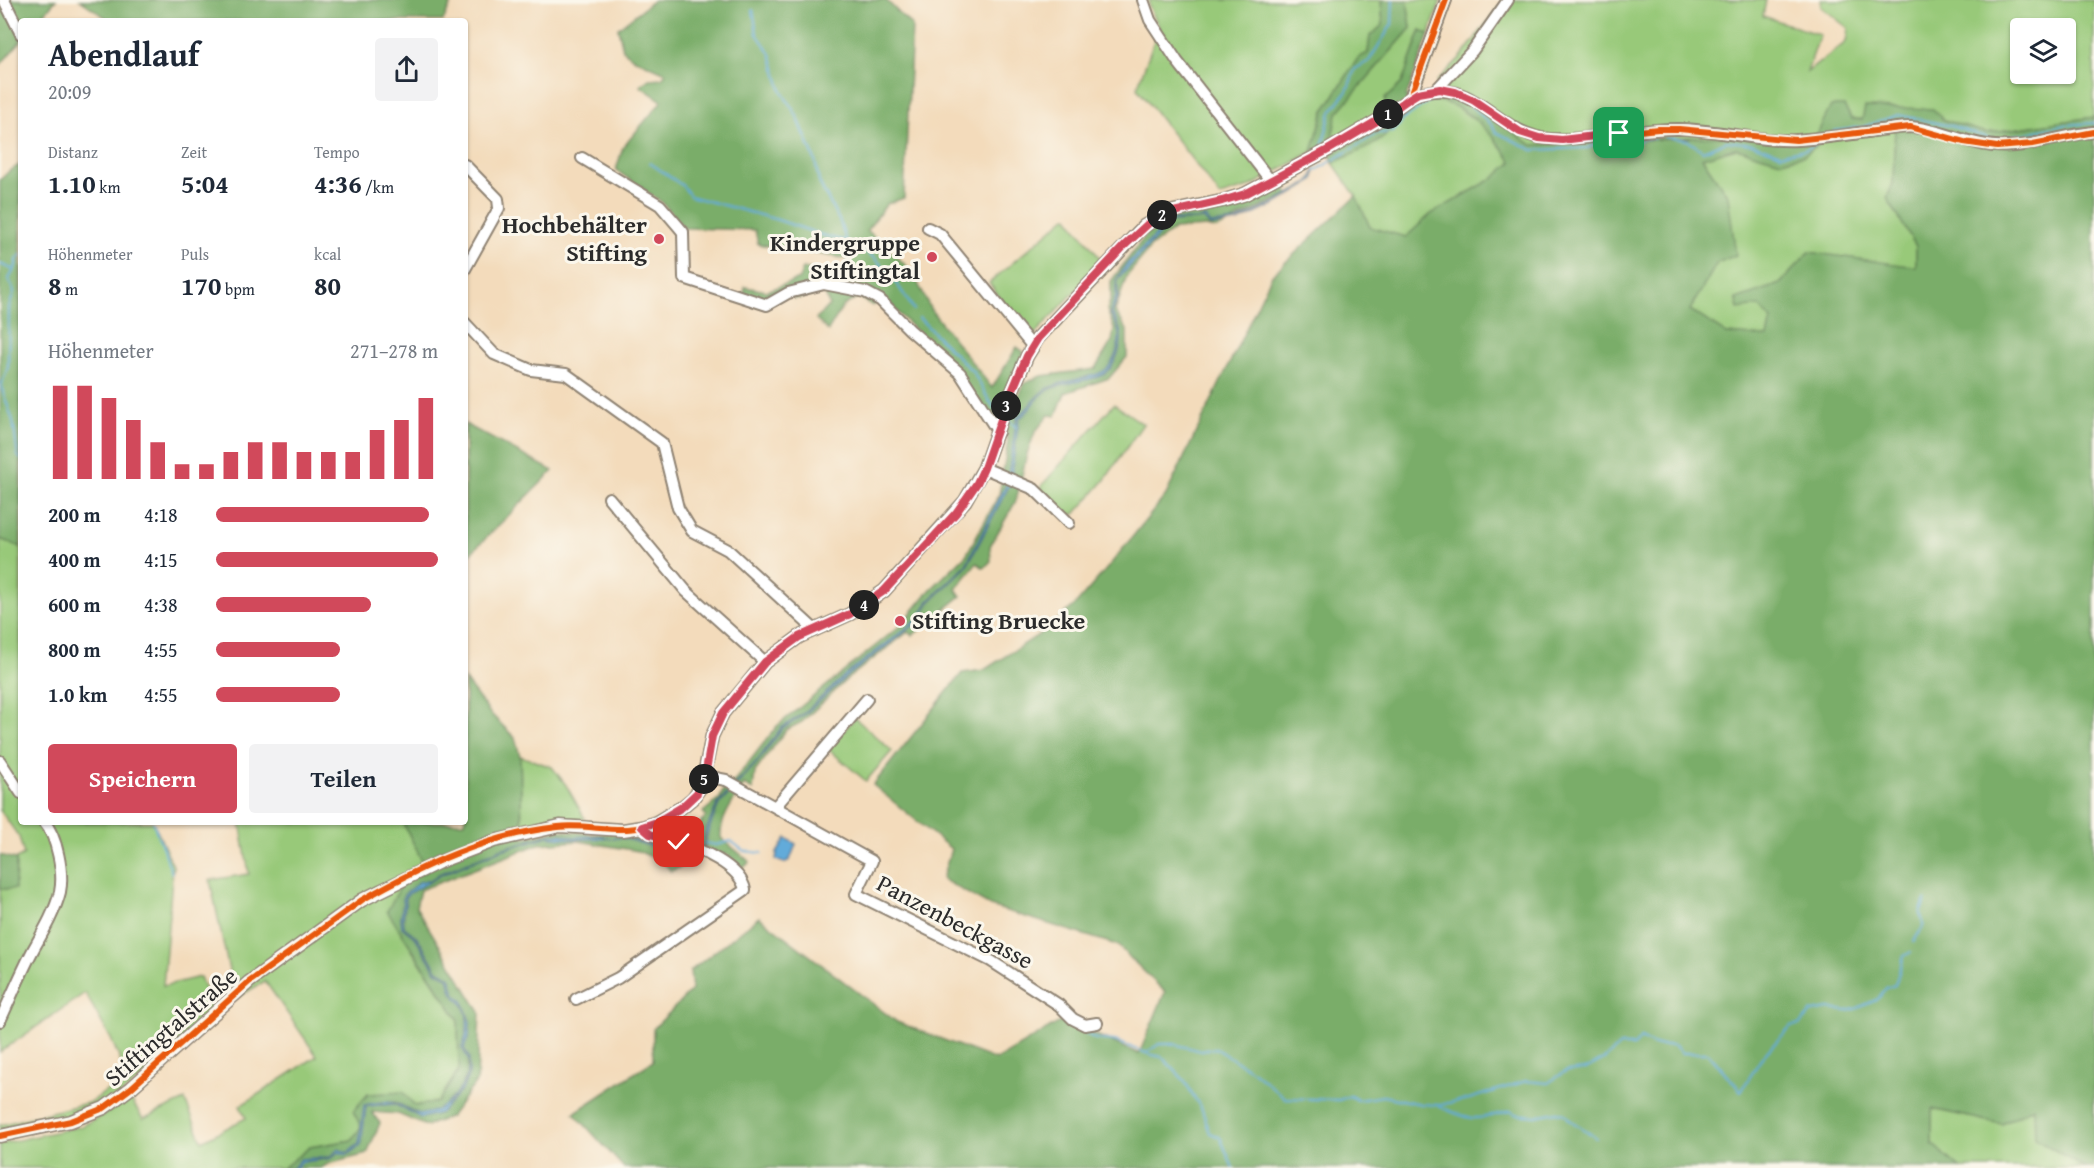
<!DOCTYPE html>
<html lang="de">
<meta charset="utf-8">
<style>
:root{--surface:#fff;--page:#f2f2f3;--text:#1f2937;--muted:#747a83;--accent:#d1495b}
body{margin:0;font-family:"Gentium Book Plus",serif;background:var(--page);color:var(--text);height:100vh;display:flex;flex-direction:column;font-size:22px;white-space:nowrap}
*{box-sizing:border-box;margin:0}
p{font-size:20px;color:var(--muted)}
.icon{flex:none;width:33px;height:33px;fill:none;stroke:currentColor;stroke-width:2;stroke-linecap:round;stroke-linejoin:round}
.map{position:relative;flex:1;overflow:hidden}
.side{position:absolute;left:18px;top:18px;width:450px;height:807px;display:flex;flex-direction:column;background:var(--surface);border-radius:6px;box-shadow:0 2px 4px #0004}
.side>*{flex:none}
.fabs{position:absolute;left:2010px;top:18px;display:grid;gap:12px}
.fabs a{display:grid;place-items:center;width:66px;height:66px;border-radius:6px;background:var(--surface);box-shadow:0 2px 4px #0004;font-size:30px}
.pin{position:absolute;display:grid;place-items:center;width:51px;height:51px;color:#fff;margin:-26px;border-radius:12px;box-shadow:0 3px 9px #0006}
.km{position:absolute;width:30px;height:30px;margin:-15px;border-radius:50%;background:#222;color:#fff;font-size:16px;line-height:30px;text-align:center}
.round{display:grid;place-items:center;flex:none;width:63px;height:63px;border-radius:6px;background:var(--page)}
.summary{display:flex;align-items:center;justify-content:space-between;height:102px;padding:0 30px}
h1{font-size:33px;font-weight:700;line-height:45px}
.stats{display:grid;grid-template-columns:repeat(3,1fr);gap:9px;height:102px;padding:6px 30px}
.stats div{display:grid;align-content:center}
.stats b{font-size:26px;font-weight:700}
.stats small{font-size:16px;font-weight:400}
.stats p{font-size:16px}
.chart{height:168px;padding:12px 30px}
.chart p{display:flex;justify-content:space-between}
.chart svg{width:100%;height:108px;margin-top:6px;stroke:var(--accent);stroke-width:6}
.action{display:flex;gap:12px;margin-top:auto;padding:12px 30px}
.action a{flex:1;height:69px;border-radius:6px;background:var(--accent);color:#fff;font-size:24px;font-weight:700;line-height:69px;text-align:center}
.action a+a{background:var(--page);color:var(--text)}
ul{padding:0 30px;list-style:none;font-size:20px}
li{display:grid;grid-template-columns:96px 72px 1fr;align-items:center;height:45px}
li i{height:15px;border-radius:8px;background:var(--accent)}
.map>svg:first-child{display:block}
</style>
<div class="map">
<svg width="2094" height="1168" viewBox="0 0 2094 1168">
<rect width="100%" height="100%" fill="#fbf7ec"/>
<filter id="ink" filterUnits="userSpaceOnUse"><feTurbulence type="fractalNoise" baseFrequency=".0167" numOctaves="2"/><feDisplacementMap in="SourceGraphic" scale="12" xChannelSelector="R" yChannelSelector="G"/><feConvolveMatrix kernelMatrix="1 2 1 2 8 2 1 2 1" color-interpolation-filters="sRGB"/></filter>
<filter id="wash" filterUnits="userSpaceOnUse"><feTurbulence type="fractalNoise" baseFrequency=".008" numOctaves="4" result="noise"/><feDisplacementMap in="SourceGraphic" scale="24" xChannelSelector="R" yChannelSelector="G"/><feGaussianBlur stdDeviation="1.35" result="paint"/><feColorMatrix in="noise" values="0 0 0 0 0 0 0 0 0 0 0 0 0 0 0 0 0 1.4 0 .05"/><feComposite in="paint" operator="in"/></filter>
<g filter="url(#wash)">
<rect width="100%" height="100%" fill="#f3dbbb"/>
<path fill="#98c979" stroke="#627a52" stroke-width="1.5" fill-rule="evenodd" d="M1149,0H1381L1383,25L1370,36L1368,53L1324,110L1312,152L1249,187L1220,196L1137,88L1159,27L1149,6Z
M1407,0H1441L1429,35L1421,30L1402,83L1385,99L1384,114L1354,132L1345,131V135L1331,142L1337,113L1411,28Z
M1504,0H1766L1763,16L1820,35L1807,72L1846,42L1848,28L1821,7V0H2094V117L1986,133L1944,120L1852,119L1816,135L1895,126L1893,183L1887,198L1916,246V268L1809,252L1780,284L1736,300L1759,306L1771,320L1767,338L1726,334L1690,310L1717,263L1728,196L1702,158L1736,148L1782,161L1804,155L1816,146L1690,137L1532,145L1469,102L1447,94L1436,82L1461,57ZM2020,28H2066V74H2020Z
M1428,100L1449,102L1485,127L1513,162L1494,178L1431,214L1406,237L1370,228L1356,196L1333,163L1381,139L1414,107Z
M1067,216L1103,262L1035,334L1024,331L989,283Z
M1114,404L1143,424L1104,481L1075,514L1070,515L1058,507L1041,490L1042,485Z
M0,539L21,547V822H153L173,866L163,986L200,977L216,1017L104,1108L0,1136V1125L91,1102L127,1076L111,1039L85,993L0,1052V889L15,888L16,859L24,855L19,837L0,810Z
M855,718L892,751L866,781L828,749Z
M520,756L552,767L566,785L585,819L522,827Z
M240,822H403L427,871L403,882L411,949L458,1019L459,1070L438,1102L414,1106L368,1094L361,1127L352,1140L310,1147L283,1168H0V1144L82,1126L109,1112L129,1096L143,1119L185,1100L202,1141L246,1118L240,1106L317,1056L265,981L235,999L210,880L249,874Z
M2034,1106L2084,1168H1960L1932,1144V1109L2002,1124Z"/>
<path fill="#7aad69" stroke="#526c4a" stroke-width="1.5" d="M0,0H56L38,21H21V41L0,65Z
M80,0H453L443,21H111Z
M654,0H886L912,26L904,198L887,204L867,230L912,271L931,310L992,388L1017,347L1024,352L1004,399L1015,403L1025,383L1041,376L1095,369L1112,341L1114,329L1107,310L1111,298V281L1152,227L1169,218L1198,210H1221L1233,207L1284,184L1288,194L1230,222L1210,224L1205,217L1197,220H1170L1116,280V296L1110,313C1113,319 1119,328 1119,334C1120,347 1113,368 1100,373C1082,380 1063,380 1047,389C1034,395 1030,410 1017,417L1008,483L966,565L928,602L918,619L844,676L803,714L781,728L758,760L717,805L705,833L703,846L701,845L700,824L706,816L703,812L720,798L726,783L731,785L777,726L901,625L930,590L966,555L999,495L1008,442L1006,431L913,328L882,296L873,306L859,297L843,306L828,331L816,319L829,305L825,293L794,299L790,288L767,299L744,294L745,287L767,291L799,279L803,268L845,275L849,259L758,244L755,230L684,228L663,203L616,170L623,147L662,101L640,86L649,79L662,78L666,73L635,59L623,50L618,28Z
M1381,0H1407L1411,28L1337,113L1331,142L1312,152L1324,111L1358,58L1368,53L1370,36L1383,25Z
M1421,30L1429,35L1406,97L1427,94H1447L1469,102L1532,145L1733,136L1813,141L1816,146L1804,155L1781,161L1736,148L1702,158L1728,196L1736,255L1717,263L1690,310L1727,334L1767,337L1771,320L1759,306L1738,309L1736,299L1780,284L1809,252L1916,267V246L1887,198L1893,183L1895,127L1816,136L1831,106H1844L1852,119L1862,120L1865,107L1933,109L1944,120L1986,133L2094,117V1168H2084L2035,1138L2034,1107L2002,1124L1932,1109V1144L1960,1168H624L574,1113L653,1061V1029L692,990L690,971L759,917L897,1022L996,1060L1063,1020L1139,1054L1165,992L1117,945L990,906L942,879L951,849L873,785L962,673L984,670L1046,630L1076,604L1109,566L1166,495L1272,275L1356,196L1370,227L1406,237L1431,214L1494,178L1512,162C1494,135 1453,87 1417,105C1403,112 1394,128 1383,138C1370,149 1349,155 1333,163L1330,154L1383,122L1385,99L1402,83Z
M21,164V547L0,539V180L9,171Z
M1204,219L1210,226L1227,224C1221,228 1213,230 1207,227L1175,229L1151,247L1127,276L1115,311L1127,330V357L1109,378L1065,393L1056,416L1049,415L1035,432L1027,454L1016,501L990,546L991,561L984,568L977,563L956,589L961,596L913,635L908,632L846,680L802,722L786,730L755,772L753,790L744,785C734,800 719,820 721,838L750,862L743,868L725,853L723,856L704,847L707,834L718,806L759,760L782,729L804,715L846,677L919,621L929,603L967,566L1010,484L1019,418C1031,412 1035,396 1048,390C1065,381 1088,382 1102,375C1115,369 1124,343 1120,330C1118,324 1115,318 1112,313L1118,297L1117,280L1171,222Z
M465,424L553,471L465,559Z
M465,680L489,712L515,738L520,756L522,838L558,830L592,834L643,832L677,846L681,861L669,857L659,846L623,837L611,838L601,836L572,837L560,834L548,835L501,849L439,874L431,880L419,882L404,895L401,917L402,927L416,938L436,971L448,977C450,982 451,991 454,995C455,998 459,999 461,1002C471,1016 468,1032 462,1048L468,1058L467,1074L460,1089L439,1111L421,1115L395,1102L365,1105L359,1144L347,1153L338,1149L331,1157L301,1159L293,1168H283L310,1147L352,1140L361,1127L353,1111L368,1094L403,1092L415,1106L438,1102L459,1070L458,1019L387,911L403,882L427,871L403,822H465Z
M548,836L572,839L623,838L657,848L668,858L682,863L683,866L671,871L663,862L638,851L579,841L539,844L420,890L416,907L480,1012L477,1081L450,1117L426,1126L398,1114L372,1112L380,1123L367,1154L328,1164L321,1168H296L302,1162L332,1158L338,1152L347,1155L361,1145L366,1106L394,1104L421,1118L440,1113L462,1090L469,1073V1058L464,1048L469,1036L470,1022L463,1001L455,994L450,977L437,970L417,937L404,927C402,916 406,907 406,896C416,887 429,884 440,875L501,850Z
M0,855L16,859L15,889H0Z"/>
<path fill="#62abda" stroke="#466b82" stroke-width="1.5" d="M1315,169L1314,179L1306,186L1276,204L1238,222L1210,226L1204,219L1171,222L1117,280L1118,297L1112,313C1115,318 1118,324 1120,330C1124,342 1115,369 1102,375C1088,382 1065,381 1048,390C1035,396 1032,412 1019,418L1010,484L967,566L929,603L919,621L846,677L804,715L782,729L759,760L718,806L707,834L704,847L697,862L693,865L686,862L677,863L668,858L657,848L623,838L572,839L548,836L501,850L440,875C429,884 416,887 406,896L403,918L404,927L417,937L437,970L450,977L455,994L463,1001L470,1022L469,1036L464,1048L469,1058V1073L462,1090L440,1113L421,1118L394,1104L366,1106L361,1145L347,1155L338,1152L332,1158L302,1162L296,1168H293L301,1159L331,1157L338,1149L347,1153L359,1144L364,1105C374,1103 388,1100 397,1104C406,1107 414,1115 423,1114C444,1112 468,1087 469,1065C469,1059 465,1053 462,1048C468,1033 471,1016 461,1002C459,999 455,998 454,995C451,991 450,982 448,977L436,971L416,938L402,927L401,917L404,895L419,882L431,880L439,874L501,849L548,835L560,834L572,837L601,836L611,838L623,837L659,846L669,857L678,861L687,860L693,863L705,842V833L717,805L758,760L781,728L803,714L844,676L918,619L928,602L966,565L1007,483L1017,417C1030,410 1034,395 1047,389C1063,380 1082,380 1100,373C1113,368 1120,347 1119,334C1119,328 1113,319 1110,313L1116,296V280L1126,265L1170,220H1197L1205,217L1211,224L1237,221L1274,203L1305,185L1312,178Z
M786,838L796,844L790,860L784,863L776,860L777,853Z"/>
<g fill="none" stroke-linecap="round" stroke-linejoin="round">
<path stroke="#62abda" stroke-width="2" d="M753,10L757,34L771,54L782,92L797,116L815,160L819,182L840,222L846,241C879,253 896,282 914,310
M1834,131L1863,127L1898,115L1951,126L1994,140L2066,125L2094,123
M1665,137L1687,140L1703,151L1727,141L1753,144L1781,154L1807,149L1816,143
M1607,140L1626,147L1644,138H1654
M1322,147L1331,112L1347,91L1355,69L1369,61L1392,24L1393,0
M650,163L683,186L690,196L778,220L825,236L846,241
M1315,171L1378,133L1393,132L1404,119L1433,98H1452L1469,104L1492,125L1496,132L1533,150L1588,148L1602,141
M21,255L16,260V266L9,279L14,292L9,307L8,367L1,386L13,421L18,456L21,459
M0,264L14,270
M919,318L973,372L990,402L999,413
M1007,419L1016,427
M153,822L172,873
M705,843L716,845L731,841L744,851L762,853
M1914,942C1919,928 1928,931 1920,914L1925,900
M1086,1034L1095,1039L1115,1041L1146,1053L1159,1044H1173L1202,1051L1215,1048L1254,1072L1285,1098L1339,1100L1350,1096L1358,1100L1383,1096L1421,1104L1438,1105L1469,1099L1526,1081L1548,1083L1566,1071L1586,1069L1604,1059L1620,1046H1634L1641,1038L1654,1045H1674L1682,1053H1708L1741,1091L1763,1056L1791,1026L1799,1025L1812,1012L1828,1009L1847,1011L1858,1008L1878,999L1886,988L1895,985L1904,956L1911,952
M1148,1054L1162,1057L1184,1080L1202,1110L1210,1133L1220,1137L1233,1168
M1438,1105C1445,1110 1465,1117 1473,1118C1485,1119 1500,1113 1511,1111L1516,1114L1535,1116L1557,1112L1565,1114L1570,1120L1596,1138"/>
</g>
</g>
<g filter="url(#ink)">
<g fill="none" stroke-linecap="round" stroke-linejoin="round">
<defs>
<path id="minor" d="M4,0L21,34
M1143,0L1150,20L1177,61L1270,180
M1436,90L1473,50L1508,0
M1410,98C1471,68 1495,136 1550,139C1592,141 1634,129 1677,129C1717,129 1758,142 1798,140C1826,138 1853,134 1880,130C1890,129 1901,127 1911,127C1940,129 1966,144 1995,146C2029,149 2061,135 2094,132
M1410,98L1446,0
M582,158L660,205L678,226L683,232L684,278L767,305L788,293L824,284L865,292L880,300L910,330L960,373L998,432
M465,165L498,199L499,208L465,269
M928,228L940,234L1033,347
M465,323L494,354L531,370L566,374L662,443L678,508L692,531L728,550L815,630
M984,468L1034,489L1069,523
M609,498L686,591L765,662
M0,761L21,793
M705,776L726,780L872,861L856,894L991,961L1059,1005L1073,1019L1085,1025L1097,1023
M775,807L867,699
M576,999L618,978L745,890C741,866 698,848 677,842C664,838 652,837 642,827
M0,1021C11,997 21,973 33,950C43,932 55,912 60,892C64,873 57,836 44,822"/>
<path id="tertiary" d="M0,1136L71,1121L104,1108L131,1088L249,982L362,900L439,862L494,841L560,826L623,830L642,827L657,822L682,807L693,798L702,785L712,736L723,713L765,662L799,637L850,614L884,591L965,501L984,468L1005,408L1027,356L1038,338L1144,226L1169,212L1222,201L1245,194L1328,150L1382,118L1410,98"/>
</defs>
<use href="#minor" stroke="#8f8373" stroke-width="14"/>
<use href="#tertiary" stroke="#8f8373" stroke-width="15"/>
<use href="#minor" stroke="#fff" stroke-width="10"/>
<use href="#tertiary" stroke="#fff" stroke-width="12"/>
<defs>
<path id="cycleway" d="M1410,98L1446,0
M0,1136L71,1121L104,1108L131,1088L249,982L362,900C421,866 489,834 558,827C592,823 624,837 657,822C678,812 701,797 706,773C708,760 708,747 712,735C719,714 735,696 749,679C763,663 780,647 800,637C828,622 859,613 883,591C895,581 905,567 916,556C942,528 970,501 985,466C994,446 998,426 1005,407C1014,383 1025,359 1038,338L1144,226L1169,212L1222,201L1245,194L1328,150L1382,118L1418,93L1440,89L1464,95L1520,132L1546,139H1562L1658,129H1679L1796,140L1910,127L1964,142L1997,147L2033,144L2094,132"/>
</defs>
<use href="#cycleway" stroke="#fbf7ec" stroke-width="10"/>
<use href="#cycleway" stroke="#e8590c" stroke-width="6"/>
</g>
</g>
<g fill="none" stroke-linecap="round" stroke-linejoin="round" filter="url(#ink)">
<defs>
<path id="route" d="M679,842L650,834L642,827L657,822L682,807L697,793L705,776L712,736L723,713L765,662L799,637L850,614L884,591L956,513L977,483L984,468L1005,408L1027,356L1038,338L1125,245L1150,222L1169,213L1222,201L1245,194L1328,150L1382,118L1410,98L1418,93L1440,89L1455,92L1473,100L1520,132L1539,138L1562,140L1619,133"/>
</defs>
<use href="#route" stroke="#fff" stroke-width="12"/>
<use href="#route" stroke="#d1495b" stroke-width="8"/>
</g>
<g fill="#d1495b" stroke="#fbf7ec" stroke-width="2">
<circle cx="659" cy="239" r="6"/>
<circle cx="932" cy="257" r="6"/>
<circle cx="900" cy="621" r="6"/>
</g>
<g text-anchor="middle" stroke-width="6" stroke-linejoin="round" paint-order="stroke">
<g font-size="24" font-weight="bold" fill="#2b2b2b" stroke="#fbf7ec" text-anchor="end">
<text x="647" y="233">Hochbehälter<tspan x="647" dy="28">Stifting</tspan></text>
<text x="920" y="251">Kindergruppe<tspan x="920" dy="28">Stiftingtal</tspan></text>
<text x="912" y="629" text-anchor="start">Stifting Bruecke</text>
</g>
<g font-size="24" fill="#2b2b2b" stroke="#fbf7ec">
<text transform="translate(955 922) rotate(28)" y="8">Panzenbeckgasse</text>
<text transform="translate(171 1027) rotate(-41)" y="8">Stiftingtalstraße</text>
</g>
</g>
</svg>
<div class="fabs">
<a><svg class="icon" aria-label="layers" viewBox="0 0 24 24"><path d="M12 4l9 5-9 5-9-5zM3 14l9 5 9-5"/></svg></a>
</div>
<div class="pin" style="left:1619px;top:133px;background:#1e9e55"><svg class="icon" aria-label="arrive" viewBox="0 0 24 24"><path d="M6 21V4h12l-3 4 3 4H6"/></svg></div>
<div class="pin" style="left:679px;top:842px;background:#d93025"><svg class="icon" aria-label="check" viewBox="0 0 24 24"><path d="M5 12l5 5 9-10"/></svg></div>
<b class="km" style="left:1388px;top:114px">1</b>
<b class="km" style="left:1162px;top:215px">2</b>
<b class="km" style="left:1006px;top:406px">3</b>
<b class="km" style="left:864px;top:605px">4</b>
<b class="km" style="left:704px;top:779px">5</b>
<section class="side">
<div class="summary"><div><h1>Abendlauf</h1><p>20:09</p></div><a class="round"><svg class="icon" aria-label="share" viewBox="0 0 24 24"><path d="M12 15V3M7 8l5-5 5 5M5 13v7h14v-7"/></svg></a></div>
<div class="stats">
<div><p>Distanz</p><b>1.10<small> km</small></b></div>
<div><p>Zeit</p><b>5:04</b></div>
<div><p>Tempo</p><b>4:36<small> /km</small></b></div>
</div>
<div class="stats">
<div><p>Höhenmeter</p><b>8<small> m</small></b></div>
<div><p>Puls</p><b>170<small> bpm</small></b></div>
<div><p>kcal</p><b>80</b></div>
</div>
<div class="chart"><p><span>Höhenmeter</span>271–278 m</p>
<svg viewBox="0 0 160 44" preserveAspectRatio="none"><path d="M5 44V6M15 44V6M25 44V11M35 44V20M45 44V29M55 44V38M65 44V38M75 44V33M85 44V29M95 44V29M105 44V33M115 44V33M125 44V33M135 44V24M145 44V20M155 44V11"/></svg>
</div>
<ul>
<li><b>200 m</b>4:18<i style="width:96%"></i></li>
<li><b>400 m</b>4:15<i style="width:100%"></i></li>
<li><b>600 m</b>4:38<i style="width:70%"></i></li>
<li><b>800 m</b>4:55<i style="width:56%"></i></li>
<li><b>1.0 km</b>4:55<i style="width:56%"></i></li>
</ul>
<div class="action"><a>Speichern</a><a>Teilen</a></div>
</section>
</div>
